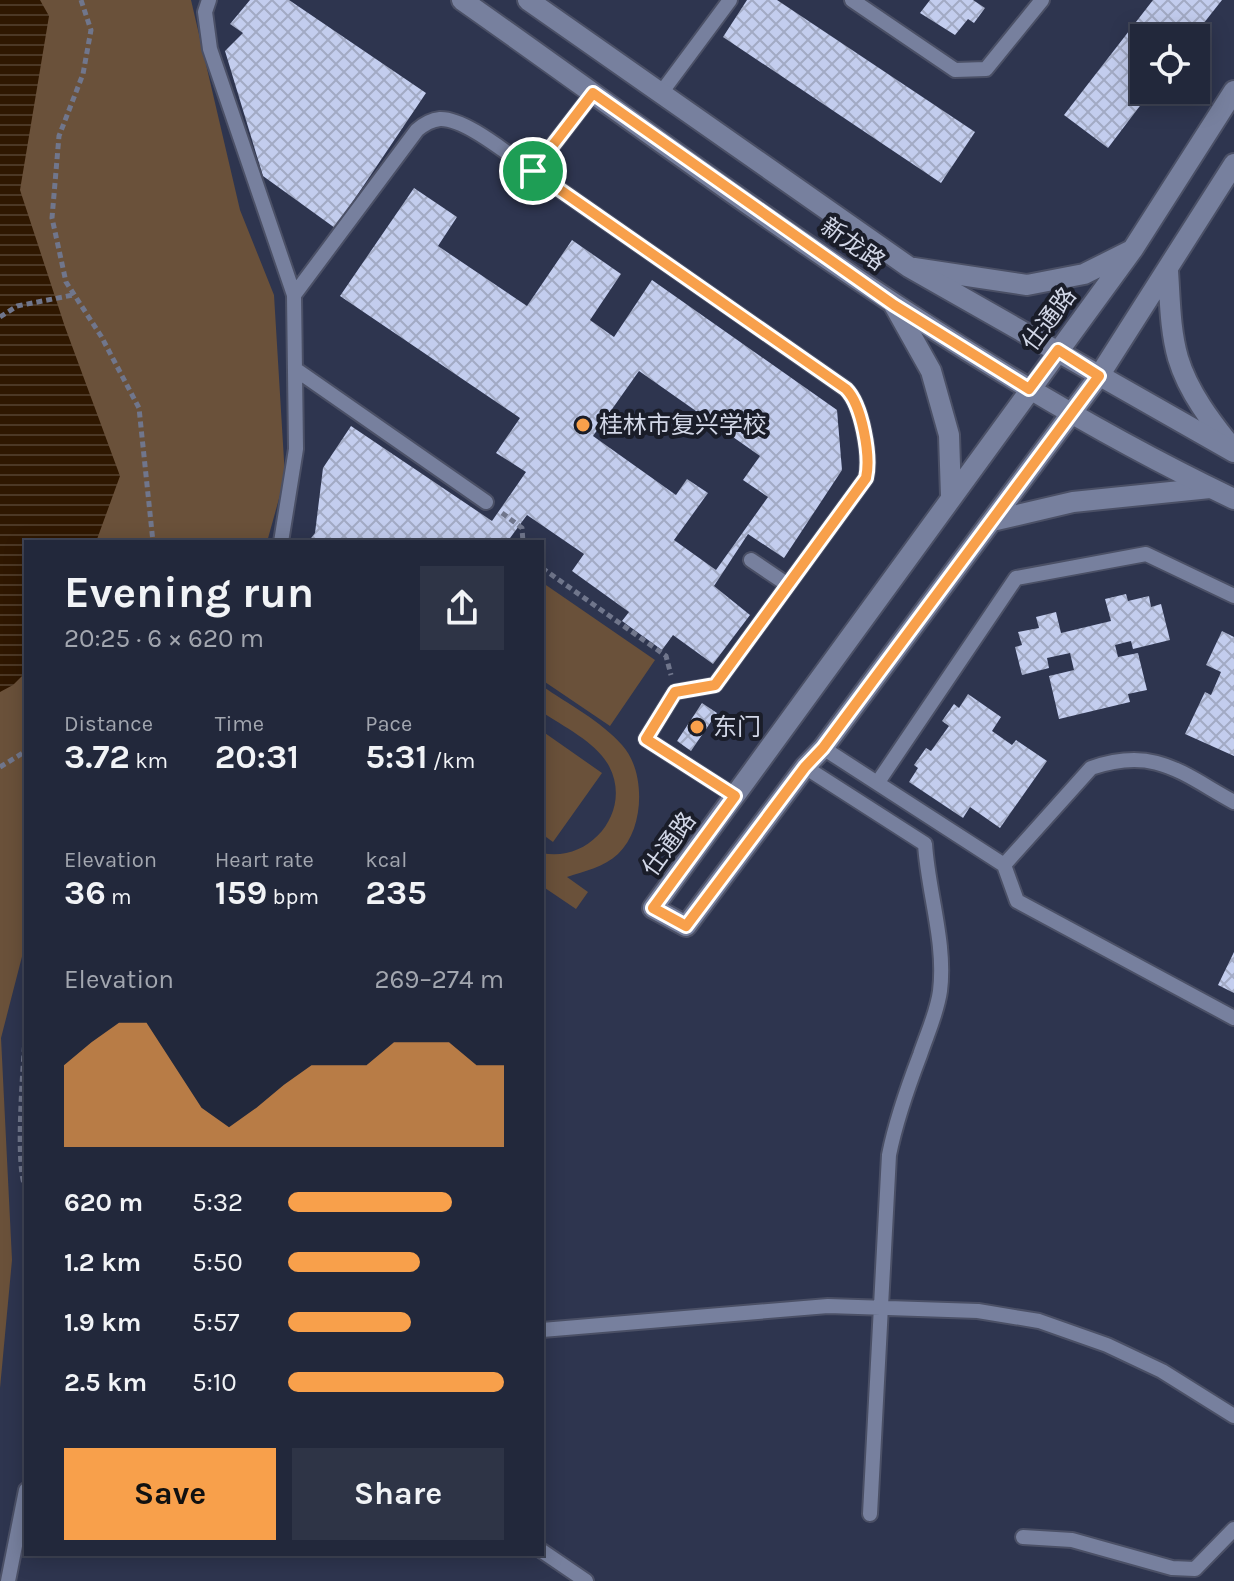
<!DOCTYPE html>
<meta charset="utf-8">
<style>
:root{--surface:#22283b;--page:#2e3446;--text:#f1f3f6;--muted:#a2a6af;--line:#3f4455;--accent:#f8a04b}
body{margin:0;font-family:Karla,"Noto Sans SC",sans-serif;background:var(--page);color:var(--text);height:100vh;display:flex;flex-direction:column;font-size:30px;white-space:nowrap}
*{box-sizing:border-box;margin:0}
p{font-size:26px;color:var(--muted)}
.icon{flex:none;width:44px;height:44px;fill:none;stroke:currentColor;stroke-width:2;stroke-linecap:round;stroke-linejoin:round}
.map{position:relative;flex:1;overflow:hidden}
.drawer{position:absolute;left:24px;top:540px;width:520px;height:1016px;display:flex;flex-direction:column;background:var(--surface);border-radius:0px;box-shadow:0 4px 20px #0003,0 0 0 2px var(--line)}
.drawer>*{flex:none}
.tools{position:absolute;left:1130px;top:24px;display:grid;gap:16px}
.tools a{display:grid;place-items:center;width:80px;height:80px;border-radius:0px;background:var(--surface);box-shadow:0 4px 20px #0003,0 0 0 2px var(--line);font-size:40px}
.pin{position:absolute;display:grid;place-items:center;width:68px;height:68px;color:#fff;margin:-34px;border:4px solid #fff;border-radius:50%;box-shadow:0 2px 8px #0007}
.round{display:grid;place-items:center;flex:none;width:84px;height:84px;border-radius:0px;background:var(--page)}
.summary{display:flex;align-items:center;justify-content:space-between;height:136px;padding:0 40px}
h1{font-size:44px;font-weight:700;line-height:60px}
.metrics{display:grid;grid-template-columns:repeat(3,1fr);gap:12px;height:136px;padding:8px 40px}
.metrics div{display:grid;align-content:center}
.metrics b{font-size:34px;font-weight:700}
.metrics small{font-size:22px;font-weight:400}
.metrics p{font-size:22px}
.chart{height:224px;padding:16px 40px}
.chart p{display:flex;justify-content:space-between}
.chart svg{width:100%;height:144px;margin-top:8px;fill:var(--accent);opacity:.7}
.primary-button{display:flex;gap:16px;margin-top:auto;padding:16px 40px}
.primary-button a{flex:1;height:92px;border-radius:0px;background:var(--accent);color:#111;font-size:32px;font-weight:700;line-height:92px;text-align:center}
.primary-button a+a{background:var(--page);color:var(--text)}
ul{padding:0 40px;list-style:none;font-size:26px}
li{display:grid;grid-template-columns:128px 96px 1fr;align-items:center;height:60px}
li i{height:20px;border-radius:10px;background:var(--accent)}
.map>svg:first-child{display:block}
</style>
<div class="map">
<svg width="1234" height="1581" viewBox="0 0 1234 1581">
<defs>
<pattern id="water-rules" width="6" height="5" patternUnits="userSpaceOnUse" patternTransform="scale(2)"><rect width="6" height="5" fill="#2f1700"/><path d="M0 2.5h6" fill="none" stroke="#4c3825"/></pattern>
<pattern id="building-cross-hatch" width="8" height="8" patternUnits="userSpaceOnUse" patternTransform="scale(2)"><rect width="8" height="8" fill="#c3cdee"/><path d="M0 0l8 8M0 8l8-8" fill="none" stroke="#a2aac4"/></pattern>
</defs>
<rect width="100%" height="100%" fill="#2e354f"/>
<path fill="#6a513a" d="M0,0H191L240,210L274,295L285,477L267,542H26V941L1,1038L12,1260L0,1388Z
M543,583L655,660L610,726L542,680Z
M542,686C568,704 601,721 622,745C646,771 645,829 618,854C604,867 585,871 567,877L588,892L576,909L542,886V853C590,863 633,811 609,766C596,742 564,727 542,712Z
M542,731L602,773L553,842L542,834Z"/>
<path fill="url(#water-rules)" d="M0,0H40L49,16L20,190L65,327L120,476L96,542H26V672L13,685L0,692Z"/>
<path fill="url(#building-cross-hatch)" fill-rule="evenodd" d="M250,0H289L426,93L335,228L263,176L225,51L243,33L230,24Z
M747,0H777L975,132L941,183L723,37Z
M930,0H973L985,8L974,23L968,19L955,35L920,13Z
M1153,0H1222L1192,38H1144V90H1152L1108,148L1064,115Z
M414,188L457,217L438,246L527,306L572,240L621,274L590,320L614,337L652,280L837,410L842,470L784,558L748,534L714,586L750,615L713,664L673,635L662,650L622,621L629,612L572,571L584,554L527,515L507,542H308L315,533L323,468L351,426L492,521L526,472L496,453L520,418L340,296ZM639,371L760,456L743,480L768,497L716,570L674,540L708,493L687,479L676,495L593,436Z
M1126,594L1128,601L1149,596L1151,607L1161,604L1170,640L1133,649L1131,641L1115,645L1118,657L1138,653L1147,690L1128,694L1130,702L1059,719L1049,676L1074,670L1070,653L1047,658L1049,668L1022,675L1015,647L1022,645L1018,632L1039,628L1036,617L1056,612L1061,633L1111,621L1105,599Z
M1222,631L1234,637V756L1185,734L1205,692L1211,695L1221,672L1206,665Z
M968,694L1001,717L992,731L1012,745L1016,740L1047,761L1000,828L970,807L963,818L909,782L918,768L914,765L926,748L931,751L949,726L942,721L954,704L959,708Z
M702,703L717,713L691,751L677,741Z
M1234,952V993L1218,985Z"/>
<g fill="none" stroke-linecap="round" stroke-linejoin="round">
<defs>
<path id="service" d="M209,0L205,12L210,49L294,295L296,449L281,542
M852,0L955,70L986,69L1042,0
M593,93L533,171L846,389C862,405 871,456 866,478L715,685L675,692L646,739L735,796
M661,93L730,0
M294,295L417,130C424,124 431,120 440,119C466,118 511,157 533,171
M295,369L486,502
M751,560L788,585
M823,748L1004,865L1017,901L1234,1018
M805,767L925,844C928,892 946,943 940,991C937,1013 927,1034 920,1055C907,1089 896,1120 889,1155L870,1514
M878,782L1016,578L1146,554L1234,596
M1004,865L1091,768C1155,746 1181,773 1234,802
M542,1330L828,1306L978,1311L1039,1321L1107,1345L1162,1371L1234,1416
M1023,1537L1072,1540L1172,1568L1195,1569L1234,1529
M542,1551L586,1581
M8,1581L26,1490"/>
<path id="tertiary" d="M1234,91L1133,249L653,908L686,926L805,767L823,748L1099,376L1234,164
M914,268L1027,285L1084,274L1130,251
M1168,271C1170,300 1170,330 1178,358C1188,392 1212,423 1234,450
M894,305L931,371L949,435L951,496
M992,521L1073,502L1210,488"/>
<path id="secondary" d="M462,0C712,176 957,367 1234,499
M528,0L909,267L1234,452"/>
</defs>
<use href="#service" stroke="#4b5066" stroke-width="18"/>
<use href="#tertiary" stroke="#4b5066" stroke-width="24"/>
<use href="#secondary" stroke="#4b5066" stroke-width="24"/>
<path stroke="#70768c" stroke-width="5" stroke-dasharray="6 4" stroke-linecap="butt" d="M81,0L91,30L83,74L59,136L52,218L66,282L101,336L139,408L153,542
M0,317L17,306L73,295
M502,513L522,528L523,542
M542,568L666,656L671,675
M0,767L26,751
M26,1026C24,1055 14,1169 26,1188"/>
<use href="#service" stroke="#77809e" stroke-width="14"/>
<use href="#tertiary" stroke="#77809e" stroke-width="20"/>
<use href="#secondary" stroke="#77809e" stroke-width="20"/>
</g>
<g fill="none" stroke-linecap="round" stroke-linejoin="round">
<defs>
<path id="route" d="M593,93L894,305L1029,389L1058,350L1099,376L823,748L805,767L686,926L653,908L735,796L646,739L675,692L715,685L866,478C871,456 862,405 846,389L533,171Z"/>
</defs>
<use href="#route" stroke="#fff" stroke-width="16"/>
<use href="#route" stroke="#f8a04b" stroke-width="10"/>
</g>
<g fill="#f8a04b" stroke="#1a1d29" stroke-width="3">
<circle cx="583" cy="425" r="8"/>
<circle cx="697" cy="727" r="8"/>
</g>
<g text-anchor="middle" stroke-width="8" stroke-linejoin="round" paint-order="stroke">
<g font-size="24" fill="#d2d7e7" stroke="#1a1d29">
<text transform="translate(853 244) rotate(35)" y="8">新龙路</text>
<text transform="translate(1049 319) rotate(-53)" y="8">仕通路</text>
<text transform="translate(669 844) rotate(-54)" y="8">仕通路</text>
</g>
<g font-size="24" fill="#d2d7e7" stroke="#1a1d29" text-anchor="start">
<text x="599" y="433">桂林市复兴学校</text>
<text x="713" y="735">东门</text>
</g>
</g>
</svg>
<div class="tools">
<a><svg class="icon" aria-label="locate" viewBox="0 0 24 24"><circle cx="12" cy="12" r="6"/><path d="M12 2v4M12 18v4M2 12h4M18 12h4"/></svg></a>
</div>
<div class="pin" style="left:533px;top:171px;background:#1e9e55"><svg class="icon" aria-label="arrive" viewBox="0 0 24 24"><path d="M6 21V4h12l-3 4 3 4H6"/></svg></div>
<section class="drawer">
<div class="summary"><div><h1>Evening run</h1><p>20:25 · 6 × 620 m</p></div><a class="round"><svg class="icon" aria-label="share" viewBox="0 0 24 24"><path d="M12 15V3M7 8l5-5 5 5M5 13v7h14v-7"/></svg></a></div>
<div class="metrics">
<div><p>Distance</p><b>3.72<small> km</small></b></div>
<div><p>Time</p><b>20:31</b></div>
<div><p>Pace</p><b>5:31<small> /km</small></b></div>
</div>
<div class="metrics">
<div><p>Elevation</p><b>36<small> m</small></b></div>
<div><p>Heart rate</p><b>159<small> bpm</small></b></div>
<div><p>kcal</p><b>235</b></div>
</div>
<div class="chart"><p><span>Elevation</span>269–274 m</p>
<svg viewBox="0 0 160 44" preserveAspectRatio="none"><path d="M0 44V19L10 12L20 6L30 6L40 19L50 32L60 38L70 32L80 25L90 19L100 19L110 19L120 12L130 12L140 12L150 19L160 19V44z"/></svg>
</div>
<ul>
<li><b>620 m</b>5:32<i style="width:76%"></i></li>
<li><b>1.2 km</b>5:50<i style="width:61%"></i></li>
<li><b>1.9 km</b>5:57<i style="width:57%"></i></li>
<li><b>2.5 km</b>5:10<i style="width:100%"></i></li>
</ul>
<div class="primary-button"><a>Save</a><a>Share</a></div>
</section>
</div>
